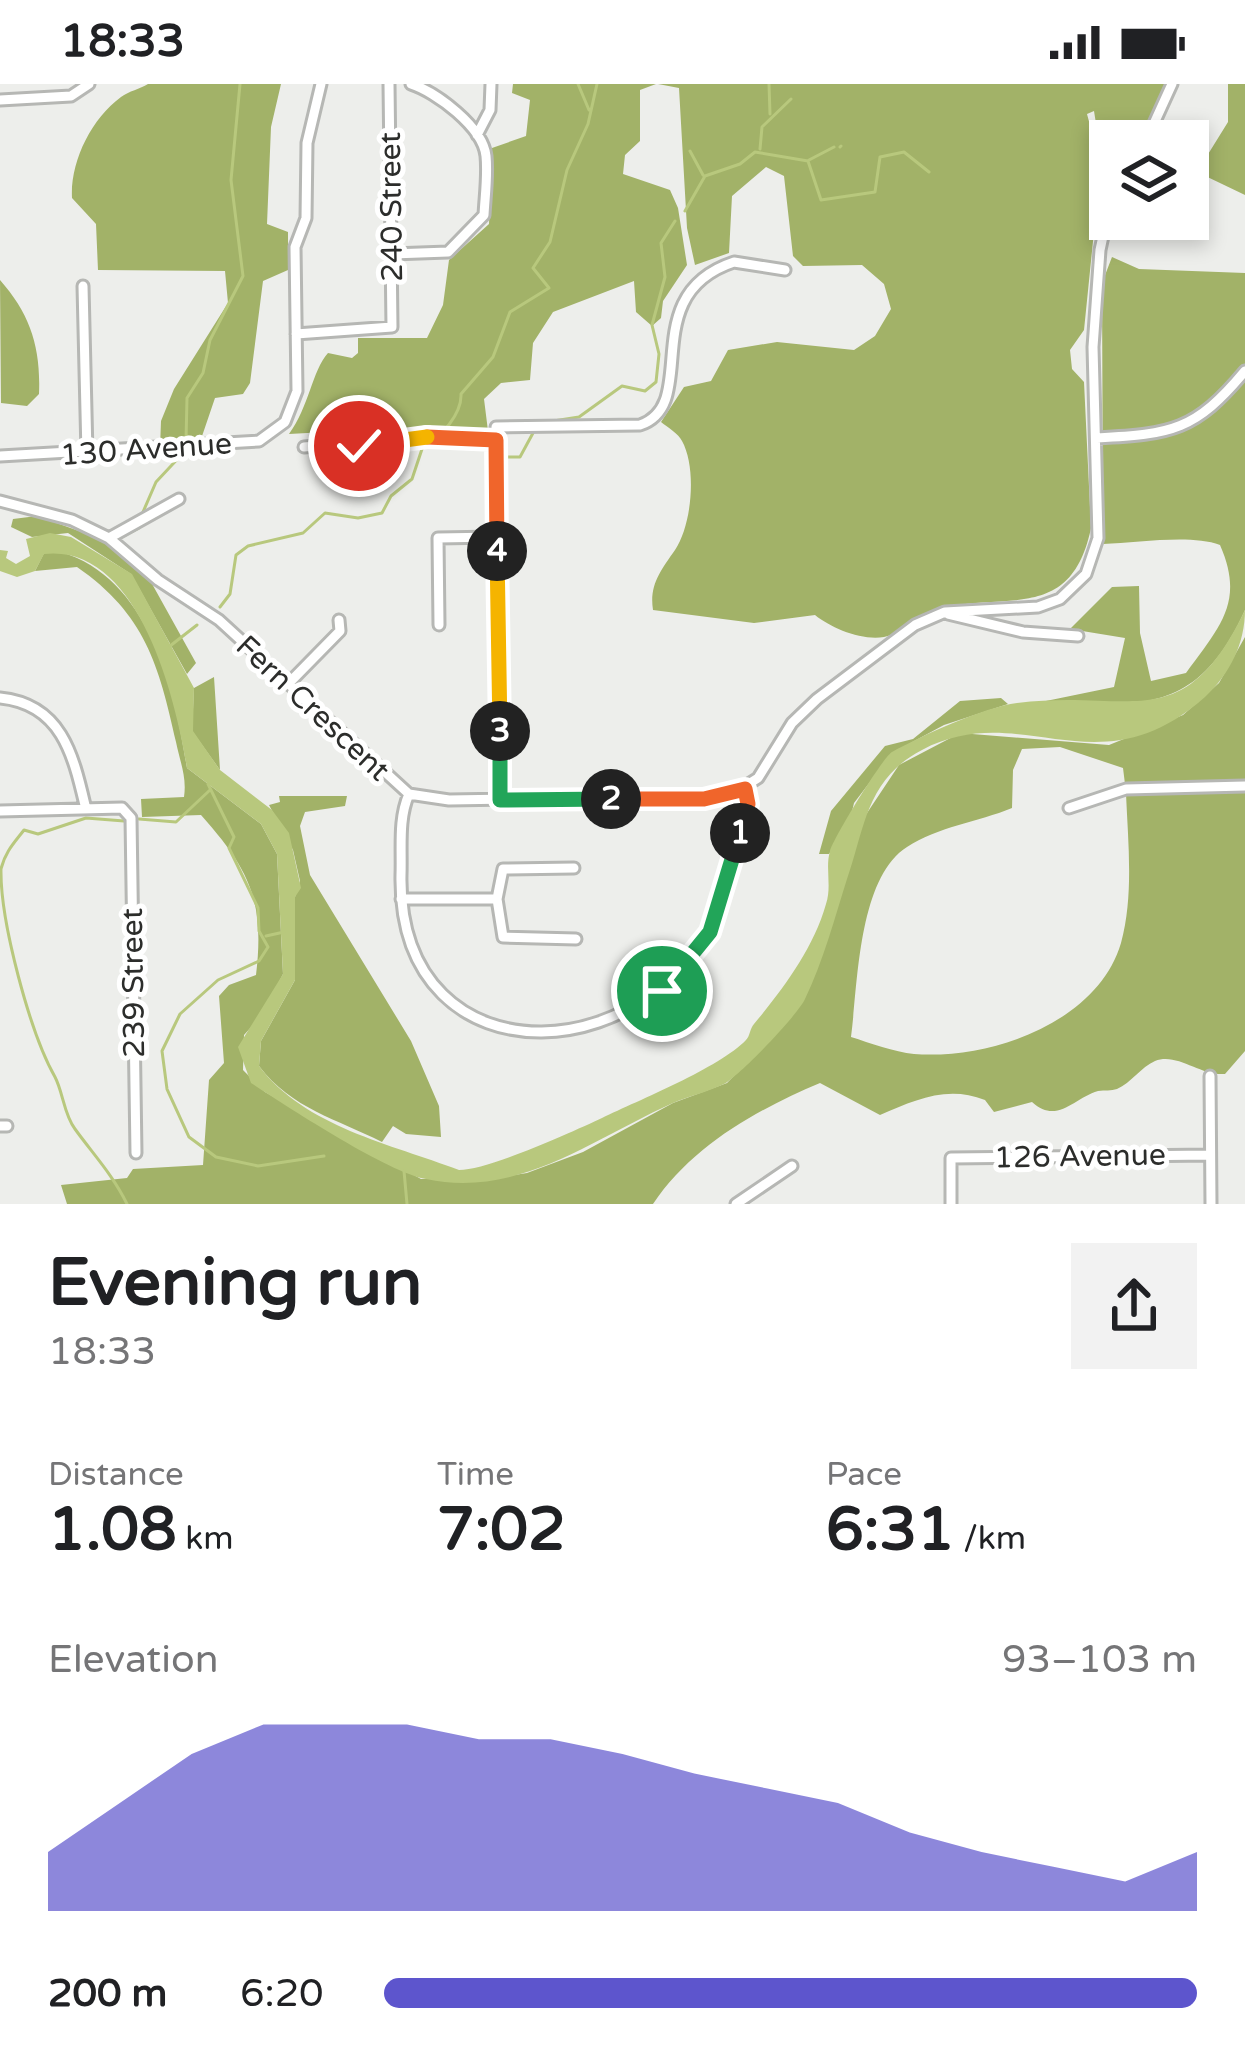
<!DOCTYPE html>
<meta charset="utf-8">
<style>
:root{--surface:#fff;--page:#f2f2f2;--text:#202124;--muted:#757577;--accent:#5d55cd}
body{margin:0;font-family:"Varela Round",sans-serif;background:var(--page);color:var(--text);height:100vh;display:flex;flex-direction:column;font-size:45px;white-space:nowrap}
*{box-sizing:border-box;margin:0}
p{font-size:39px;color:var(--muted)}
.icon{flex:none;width:66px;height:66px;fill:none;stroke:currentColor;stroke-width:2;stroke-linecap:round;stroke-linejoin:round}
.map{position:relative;height:1120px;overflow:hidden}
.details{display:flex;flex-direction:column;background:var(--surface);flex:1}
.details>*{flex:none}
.controls{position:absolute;left:1089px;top:36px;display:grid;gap:24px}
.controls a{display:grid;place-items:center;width:120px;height:120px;border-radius:0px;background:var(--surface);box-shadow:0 6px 18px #0003;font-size:60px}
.pin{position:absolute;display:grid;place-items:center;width:102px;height:102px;color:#fff;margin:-51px;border:6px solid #fff;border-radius:50%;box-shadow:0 3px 12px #0007}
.km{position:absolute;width:60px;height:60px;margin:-30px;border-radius:50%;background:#222;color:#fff;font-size:33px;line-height:60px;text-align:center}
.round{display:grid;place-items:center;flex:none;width:126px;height:126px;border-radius:0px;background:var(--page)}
.headline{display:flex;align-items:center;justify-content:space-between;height:204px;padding:0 48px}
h1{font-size:66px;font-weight:700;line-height:90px}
.stats{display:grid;grid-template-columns:repeat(3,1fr);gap:18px;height:204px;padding:12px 48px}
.stats div{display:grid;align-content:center}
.stats b{font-size:60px;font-weight:700}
.stats small{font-size:33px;font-weight:400}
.stats p{font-size:33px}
.chart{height:336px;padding:24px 48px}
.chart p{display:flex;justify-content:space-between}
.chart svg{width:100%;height:216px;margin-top:12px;fill:var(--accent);opacity:.7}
ul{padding:0 48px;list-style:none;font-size:39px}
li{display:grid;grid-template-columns:192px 144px 1fr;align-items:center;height:90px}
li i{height:30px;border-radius:15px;background:var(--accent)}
.status{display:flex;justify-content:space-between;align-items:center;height:84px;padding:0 60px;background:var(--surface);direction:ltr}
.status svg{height:33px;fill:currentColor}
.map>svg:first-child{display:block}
</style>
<div class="status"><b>18:33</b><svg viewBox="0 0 49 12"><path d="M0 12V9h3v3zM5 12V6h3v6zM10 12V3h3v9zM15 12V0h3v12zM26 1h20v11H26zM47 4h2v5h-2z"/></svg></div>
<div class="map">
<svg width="1245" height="1120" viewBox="0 0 1245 1120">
<rect width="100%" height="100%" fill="#edeeeb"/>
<path fill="#a2b268" d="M148,0H281L271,43L267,140L288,148V186L263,197L250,299L243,310L215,314L199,361L160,364L161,337L174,305L228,219L225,187L98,186L96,140L72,114C70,78 91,35 121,13C129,7 140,5 148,0Z
M513,0H656L640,6V57L625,71L623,90L670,106L678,124L687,181L663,217L661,234L652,242L636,228L634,197L553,228L533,259L530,296L501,299L484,315L488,347L382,355L375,336L349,329L328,339L326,348L289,350C309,323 312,287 328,269L352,274L358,269V254H427L443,221L449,176L489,140L492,64L526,52L530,16L512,9Z
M658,0H1168L1140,57H1110V90L1101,71L1094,27L1087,30L1105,98L1097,118L1084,246L1070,266L1072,285L1084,298L1091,444C1072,535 1012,510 943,523C922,528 905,549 884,553C862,557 831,544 815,531L754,539L653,526C649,501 661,486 675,466C692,441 697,384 682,357C679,350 667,343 661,338L684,303L711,297L728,266L777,258L854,266L875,252L891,225L884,200L862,181L803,182L793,172L784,92L766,83L732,112L729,169L695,181L687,144L679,4Z
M1228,0H1245V111L1197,88L1228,38Z
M1112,173L1139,185L1245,189V526C1199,628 1144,624 1041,618L1114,603L1125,554L1070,545L1112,503L1139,502L1140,549L1151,597L1186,589C1220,542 1245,518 1220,461C1190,450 1138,459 1103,460L1102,199Z
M0,196C30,230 41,263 39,310L27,322L1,319Z
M37,432L104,456L151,498L196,579L187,590L131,490L68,449L32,453L11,443L13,435Z
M61,468C149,494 175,606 187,684L261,740L277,770L283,890L263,930L244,951L243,986L265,1008L421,1095H490L527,1089L583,1068L673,1019L727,999L789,935L827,854L859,741L899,681L960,649L1109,661L1183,631L1219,599L1245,553V697L1125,700L1123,684L1060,663L1022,665L1013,686L1012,724C978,738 937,743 907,763C858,794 858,900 851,953C870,959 894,968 914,970C991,976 1098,938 1121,859C1134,811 1128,758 1126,710L1245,706V967L1225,990C1200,992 1177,968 1155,977C1141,983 1131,999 1117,1005C1111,1007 1105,1006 1098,1007C1074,1014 1057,1041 1032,1018L994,1028L985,1016C947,1001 915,1016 880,1031L820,999C756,1026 692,1062 653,1120H67L61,1101L127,1094L133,1085L203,1081L209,996L224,979L219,912L229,901L256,891C265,816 249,785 201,731L142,733L141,715L184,713C187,693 180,678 176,658C159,581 145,530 77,483L35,487L44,469Z
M214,593L220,686L192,647L194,604Z
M1001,614L1008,620L944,641L892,669L854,719L849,740L829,770H819L831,727L885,662L913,655L960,617Z
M279,712H347L345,722L305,728L300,742L310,791L411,957L439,1022L441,1053L406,1050L393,1042L382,1058C337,1035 292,1025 259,982L261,957L295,896V813L300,797L293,766L269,721L280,718Z"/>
<path fill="#b8c87d" d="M50,449L71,453L132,490L194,604L193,647L220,686L272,726L289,749L301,804L295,813V896L261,957L259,982C305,1043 391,1060 459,1086C488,1086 572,1048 602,1034C639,1016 719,984 746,956C750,952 750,944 754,940C782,906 813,866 826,820C832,802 825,784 830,767C833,755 882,674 892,668C921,652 984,623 1017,619C1132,604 1182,656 1245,526C1245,559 1230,590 1205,613C1097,709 1022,613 922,666C866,695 865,744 847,795C835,833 823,878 805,915C797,932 741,990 724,1000C708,1008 689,1012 673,1019C594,1054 519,1115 426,1095C387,1088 288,1023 251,999L238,963L283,890L277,770L261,740L187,684C176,616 139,459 44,470L35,487L17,493L0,487V466L8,467L6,474L16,480L30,472L26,455Z"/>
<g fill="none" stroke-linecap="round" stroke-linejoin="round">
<path stroke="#b8c87d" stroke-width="3" d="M578,0L589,26
M769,0L770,30
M840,63L841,62
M760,65L762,43L791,15
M690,67L703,91
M809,76L834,63
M685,127L705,92L740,80L755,68L808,77L821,116L875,108L880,73L904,68L929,88
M547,338L579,333L622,302L645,307L656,298L659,270L652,241L665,193L661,159L675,137
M186,357L187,314L203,289L210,256L243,192L231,96L240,0
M501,373H520L533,349
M143,428L156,398L185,367
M118,455L139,444
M220,523L230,510L236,471L248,462L303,449L325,429L358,434L382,429L391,412L412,395L423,362C441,355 462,329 461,310L493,273L510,228L549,204L533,184L550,158L567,86L588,40L597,0
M170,562L197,541
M208,700L234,753L229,764L258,824L259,847L268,863L259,877L218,896L180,930L162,967L167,1005L189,1053L216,1073L258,1082L324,1072
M139,735L176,738L210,706
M124,737L86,734L38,750L24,746C14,759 5,768 1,785C0,837 30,949 55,993C63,1008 64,1031 75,1045C93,1070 113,1091 127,1120
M266,852L284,848
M404,1087L407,1120"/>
<defs>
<path id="minor" d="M0,16L71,12L89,0
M477,51L490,26L491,0
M1146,57L1172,0
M392,170L448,168L484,131C485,112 488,91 486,72C483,43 436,8 411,0
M83,202L87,370
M296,250L392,243L389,0
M1097,354C1172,350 1195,347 1245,287
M304,363L433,352L496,356
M0,372L259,357L285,338L297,307L295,163L306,134L307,59L321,0
M0,417L72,436L109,454L158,496L219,536L409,710L449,716L731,711L758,694L792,639L817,615L915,541L945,528L1038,523L1060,515L1086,490L1098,454L1093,263L1100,166L1110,120
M109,454L179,415
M948,530L1023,548L1078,552
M439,541L438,454L496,453
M289,599L340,547L339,536
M0,614C61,620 73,670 85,721
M409,710C398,735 402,764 401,791C397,1007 672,990 726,802C734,773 751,735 745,705
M500,716L496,343L640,341C702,320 634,211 734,178L785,186
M1069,724L1126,705L1245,702
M0,727L122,724L131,734L136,1069
M401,815H497L503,785L574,784
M497,815L503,853L576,855
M1210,992L1211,1120
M0,1042H7
M736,1120L792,1082
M951,1120V1074L1210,1071"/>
</defs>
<use href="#minor" stroke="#b6b7b4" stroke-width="15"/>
<use href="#minor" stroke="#fff" stroke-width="9"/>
</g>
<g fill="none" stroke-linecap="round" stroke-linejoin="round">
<defs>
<path id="split-1" d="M662,907L710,848L740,749"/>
<path id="split-2" d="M611,715H704L745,705L748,720L740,749"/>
<path id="split-3" d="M500,647V716L611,715"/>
<path id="split-4" d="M497,467L500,647"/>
<path id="split-5" d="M427,353L496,356L497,467"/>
<path id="split-6" d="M359,362L427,353"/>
</defs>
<use href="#split-1" stroke="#fff" stroke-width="24"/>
<use href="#split-2" stroke="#fff" stroke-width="24"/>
<use href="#split-3" stroke="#fff" stroke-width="24"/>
<use href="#split-4" stroke="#fff" stroke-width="24"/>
<use href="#split-5" stroke="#fff" stroke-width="24"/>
<use href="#split-6" stroke="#fff" stroke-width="24"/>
<use href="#split-1" stroke="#22a559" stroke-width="15"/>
<use href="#split-2" stroke="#f0652b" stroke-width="15"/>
<use href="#split-3" stroke="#22a559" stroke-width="15"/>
<use href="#split-4" stroke="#f5b400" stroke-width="15"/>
<use href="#split-5" stroke="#f0652b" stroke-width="15"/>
<use href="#split-6" stroke="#f5b400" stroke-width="15"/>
</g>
<g text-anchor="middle" stroke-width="10" stroke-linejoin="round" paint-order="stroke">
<g font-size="30" fill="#2c2d2b" stroke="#fff">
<text transform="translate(391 123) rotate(-91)" y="10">240 Street</text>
<text transform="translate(146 365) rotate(-4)" y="10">130 Avenue</text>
<text transform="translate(313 624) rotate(43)" y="10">Fern Crescent</text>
<text transform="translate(133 899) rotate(-91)" y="10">239 Street</text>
<text transform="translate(1080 1072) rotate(-1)" y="10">126 Avenue</text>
</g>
</g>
</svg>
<div class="controls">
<a><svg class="icon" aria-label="layers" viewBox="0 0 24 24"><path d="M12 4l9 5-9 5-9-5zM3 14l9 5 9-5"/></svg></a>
</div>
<div class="pin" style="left:662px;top:907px;background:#1e9e55"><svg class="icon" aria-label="arrive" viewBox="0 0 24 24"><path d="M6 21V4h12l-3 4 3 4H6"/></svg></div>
<div class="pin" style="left:359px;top:362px;background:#d93025"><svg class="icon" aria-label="check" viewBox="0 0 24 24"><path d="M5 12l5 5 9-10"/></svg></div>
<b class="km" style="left:740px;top:749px">1</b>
<b class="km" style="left:611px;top:715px">2</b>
<b class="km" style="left:500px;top:647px">3</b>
<b class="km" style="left:497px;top:467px">4</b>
</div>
<section class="details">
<div class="headline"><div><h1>Evening run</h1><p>18:33</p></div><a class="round"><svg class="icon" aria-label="share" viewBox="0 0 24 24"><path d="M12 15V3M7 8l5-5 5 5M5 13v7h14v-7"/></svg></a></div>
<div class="stats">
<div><p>Distance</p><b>1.08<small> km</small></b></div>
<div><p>Time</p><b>7:02</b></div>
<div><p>Pace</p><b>6:31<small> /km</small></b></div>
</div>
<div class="chart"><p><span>Elevation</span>93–103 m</p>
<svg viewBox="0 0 160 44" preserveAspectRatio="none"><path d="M0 44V32L10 22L20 12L30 6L40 6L50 6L60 9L70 9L80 12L90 16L100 19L110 22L120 28L130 32L140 35L150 38L160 32V44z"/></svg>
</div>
<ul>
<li><b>200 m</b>6:20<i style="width:100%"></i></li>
</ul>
</section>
